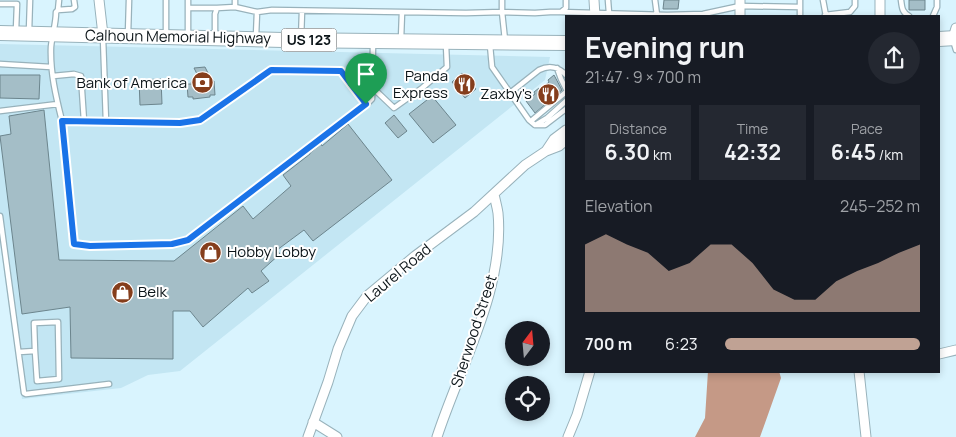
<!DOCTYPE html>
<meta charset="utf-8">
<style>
:root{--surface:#171b24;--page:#242831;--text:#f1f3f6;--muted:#9ea1a6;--accent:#c0a294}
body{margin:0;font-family:Manrope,sans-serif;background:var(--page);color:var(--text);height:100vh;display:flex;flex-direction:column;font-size:19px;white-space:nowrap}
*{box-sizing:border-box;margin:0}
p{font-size:16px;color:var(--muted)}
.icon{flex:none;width:28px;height:28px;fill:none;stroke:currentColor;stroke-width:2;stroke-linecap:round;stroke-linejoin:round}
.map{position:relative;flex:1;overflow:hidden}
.panel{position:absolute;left:565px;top:15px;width:375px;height:358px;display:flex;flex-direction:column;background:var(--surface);border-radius:0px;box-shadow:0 2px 8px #0003}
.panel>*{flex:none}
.needle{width:32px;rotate:16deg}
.tools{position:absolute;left:505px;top:321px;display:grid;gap:10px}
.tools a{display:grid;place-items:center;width:45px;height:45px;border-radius:50%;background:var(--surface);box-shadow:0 2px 8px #0003;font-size:25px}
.pin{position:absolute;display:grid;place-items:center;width:42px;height:42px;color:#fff;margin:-51px -21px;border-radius:50% 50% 50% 0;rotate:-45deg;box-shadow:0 0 5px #0007}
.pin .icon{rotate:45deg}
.round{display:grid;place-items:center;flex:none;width:52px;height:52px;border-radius:26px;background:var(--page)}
.head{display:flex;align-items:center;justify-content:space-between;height:85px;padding:0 20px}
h1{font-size:28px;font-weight:700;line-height:38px}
.stats{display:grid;grid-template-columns:repeat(3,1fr);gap:8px;height:85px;padding:5px 20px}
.stats div{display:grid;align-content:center;border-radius:0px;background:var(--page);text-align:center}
.stats b{font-size:21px;font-weight:700}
.stats small{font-size:14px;font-weight:400}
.stats p{font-size:14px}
.chart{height:140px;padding:10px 20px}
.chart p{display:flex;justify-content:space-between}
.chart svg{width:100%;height:90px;margin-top:5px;fill:var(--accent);opacity:.7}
ul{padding:0 20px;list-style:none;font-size:16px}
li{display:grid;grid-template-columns:80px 60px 1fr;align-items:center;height:38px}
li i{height:12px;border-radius:6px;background:var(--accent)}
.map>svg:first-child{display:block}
</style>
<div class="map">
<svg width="956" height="437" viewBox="0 0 956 437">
<rect width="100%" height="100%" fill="#d9f4fe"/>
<path fill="#c3e6f3" d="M0,44L550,57L545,80L180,371L148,375L121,388L22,399L0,242Z"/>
<path fill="#c59986" d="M708,371H779L781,378L760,437H695L705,418Z"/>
<path fill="#a4bec7" stroke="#6c858d" d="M664,0H679L678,9H663Z
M909,0H925V10H909Z
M205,67L212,81H214L215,95H210V97L193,99V97H188L187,84H192L191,82H201L194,68Z
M462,73L476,89L465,98L452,82Z
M0,75H40L39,99L0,98Z
M554,75L562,90L535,113L526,101L535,94L534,92L539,88L540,90L549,82L548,80Z
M161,79L162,104L140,105L139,80Z
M432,96L456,125L433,143L409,114Z
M44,110L59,260L174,261L243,206L253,219L291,186L283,175L310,154V153L321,144L322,146L348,124L392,180L313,241L304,230L277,250L280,254L261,271L269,281L252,293L248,288L203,327L190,311H173V359L71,358L70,307L22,314L0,136L11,134L9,116Z
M394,115L407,131L398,138L385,123Z"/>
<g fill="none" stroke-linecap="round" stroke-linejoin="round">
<defs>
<path id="service" d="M59,0L58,10L56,12C56,24 52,35 51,47C50,72 56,97 62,121L180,123L200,120L271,70L341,71L367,104L372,99L373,44
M166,0V36
M188,0V36
M235,0V7L257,12L256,36
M608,0L609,13
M655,0L657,15
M800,0V16
M823,0L826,16
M901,0C902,8 902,12 909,16
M0,4H17L16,30
M188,8H217
M58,10L72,9L75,7L74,0
M257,12L272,10L402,12L401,39
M402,12L466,13L502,12V0
M561,12L667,15L703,14L740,6L800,7
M825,15L850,12L855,6V0
M933,16L937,7V0
M29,31L30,0
M128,34L129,0
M215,37V14L217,8L235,7
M103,38L106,122
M301,39L302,11
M505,40L502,12L535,13L550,12H561L566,8V0
M953,40L956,50
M490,45L492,67L529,120L535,125H545L566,109
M0,64L51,67
M557,68L561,79L566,89
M53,76L74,74L81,76L84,121
M373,88L394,108L422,88L447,67L446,45
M510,93L539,70C549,65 559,67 566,75
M0,111L58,104
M62,121L74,244L90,246L172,244L188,240L367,104
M531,121L566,92
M537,124L547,118L566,101
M0,216L24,393L26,394L109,384
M19,352L35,351L37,381L59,379L58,322L34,323L35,351"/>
<path id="minor" d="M99,0L103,35
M594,0L595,16
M740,0V16
M880,0V16
M953,38L956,28
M546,151L554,139L566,130
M939,354L956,350
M859,371L866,437
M313,422L337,437
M308,437L328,382L338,349L352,316L367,296L415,256L474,212L525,165L546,151L559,146L566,140
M437,437C460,366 505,289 498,213C497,206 495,200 494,194
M568,437L577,415L590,371"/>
<path id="trunk" d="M0,33L283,40L566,43
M939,39L956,38"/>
</defs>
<use href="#service" stroke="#98b2bb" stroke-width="7"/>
<use href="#minor" stroke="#98b2bb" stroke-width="11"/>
<use href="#trunk" stroke="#98b2bb" stroke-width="16"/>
<use href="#service" stroke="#fff" stroke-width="4.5"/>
<use href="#minor" stroke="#fff" stroke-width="9"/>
<use href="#trunk" stroke="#fff" stroke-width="14"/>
</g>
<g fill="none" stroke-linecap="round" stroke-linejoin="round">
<defs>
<path id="route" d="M271,70L341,71L366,104L188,240L172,244L90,246L74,244L62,121L180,123L200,120Z"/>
</defs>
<use href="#route" stroke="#fff" stroke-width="10"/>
<use href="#route" stroke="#1a73e8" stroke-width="6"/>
</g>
<defs>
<symbol id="bank-disc" viewBox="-11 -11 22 22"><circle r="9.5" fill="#853e1c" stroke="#fff"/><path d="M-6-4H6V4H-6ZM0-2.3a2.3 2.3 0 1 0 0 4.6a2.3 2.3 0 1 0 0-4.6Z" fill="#fff"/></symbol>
<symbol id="restaurant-disc" viewBox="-11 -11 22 22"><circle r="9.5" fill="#853e1c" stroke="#fff"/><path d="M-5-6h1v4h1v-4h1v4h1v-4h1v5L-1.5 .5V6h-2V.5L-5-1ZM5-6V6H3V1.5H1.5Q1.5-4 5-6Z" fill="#fff"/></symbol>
<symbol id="shop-disc" viewBox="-11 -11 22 22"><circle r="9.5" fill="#853e1c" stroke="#fff"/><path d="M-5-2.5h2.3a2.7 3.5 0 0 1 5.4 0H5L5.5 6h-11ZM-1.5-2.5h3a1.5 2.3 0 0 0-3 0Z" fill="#fff"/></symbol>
</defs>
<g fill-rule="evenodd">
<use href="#bank-disc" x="190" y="70" width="25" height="25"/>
<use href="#restaurant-disc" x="452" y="72" width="25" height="25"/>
<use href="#restaurant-disc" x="536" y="82" width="25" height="25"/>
<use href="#shop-disc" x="198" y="240" width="25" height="25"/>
<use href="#shop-disc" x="110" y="280" width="25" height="25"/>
</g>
<g text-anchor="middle" stroke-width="4" stroke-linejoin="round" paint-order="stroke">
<rect fill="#fff" stroke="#545a5d" stroke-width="1" x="281.5" y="28.5" width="55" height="23" rx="4"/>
<g font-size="14" font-weight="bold" fill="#0b1418">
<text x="309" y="45">US 123</text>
</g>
<g font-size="15" fill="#0b1418" stroke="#fff">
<text transform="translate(178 37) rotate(1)" y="5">Calhoun Memorial Highway</text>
<text transform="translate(398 273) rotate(-40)" y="5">Laurel Road</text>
<text transform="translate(474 331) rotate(-72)" y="5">Sherwood Street</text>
</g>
<g font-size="15" fill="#0b1418" stroke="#fff" text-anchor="end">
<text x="448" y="81">Panda<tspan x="448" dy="17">Express</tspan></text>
<text x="187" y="88">Bank of America</text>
<text x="532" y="99">Zaxby's</text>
<text x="227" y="257" text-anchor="start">Hobby Lobby</text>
<text x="138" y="297" text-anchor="start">Belk</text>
</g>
</g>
</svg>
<div class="tools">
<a><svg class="needle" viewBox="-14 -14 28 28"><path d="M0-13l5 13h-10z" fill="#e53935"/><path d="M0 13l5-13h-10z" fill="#9ea1a6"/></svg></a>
<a><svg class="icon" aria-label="locate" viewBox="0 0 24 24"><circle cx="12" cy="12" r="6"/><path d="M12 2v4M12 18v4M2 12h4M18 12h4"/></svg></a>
</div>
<div class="pin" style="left:366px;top:104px;background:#1e9e55"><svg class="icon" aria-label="arrive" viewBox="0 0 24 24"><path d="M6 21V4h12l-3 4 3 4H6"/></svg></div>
<section class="panel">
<div class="head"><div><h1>Evening run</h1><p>21:47 · 9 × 700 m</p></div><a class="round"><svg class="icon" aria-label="share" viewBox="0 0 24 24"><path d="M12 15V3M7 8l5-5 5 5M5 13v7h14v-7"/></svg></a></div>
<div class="stats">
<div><p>Distance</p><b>6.30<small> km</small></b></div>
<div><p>Time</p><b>42:32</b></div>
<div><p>Pace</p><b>6:45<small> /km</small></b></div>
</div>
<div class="chart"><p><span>Elevation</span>245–252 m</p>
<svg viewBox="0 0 160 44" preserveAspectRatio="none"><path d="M0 44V11L10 6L20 11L30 15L40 24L50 20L60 11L70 11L80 20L90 33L100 38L110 38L120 29L130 24L140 20L150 15L160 11V44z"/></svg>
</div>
<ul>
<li><b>700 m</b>6:23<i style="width:100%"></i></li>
</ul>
</section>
</div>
